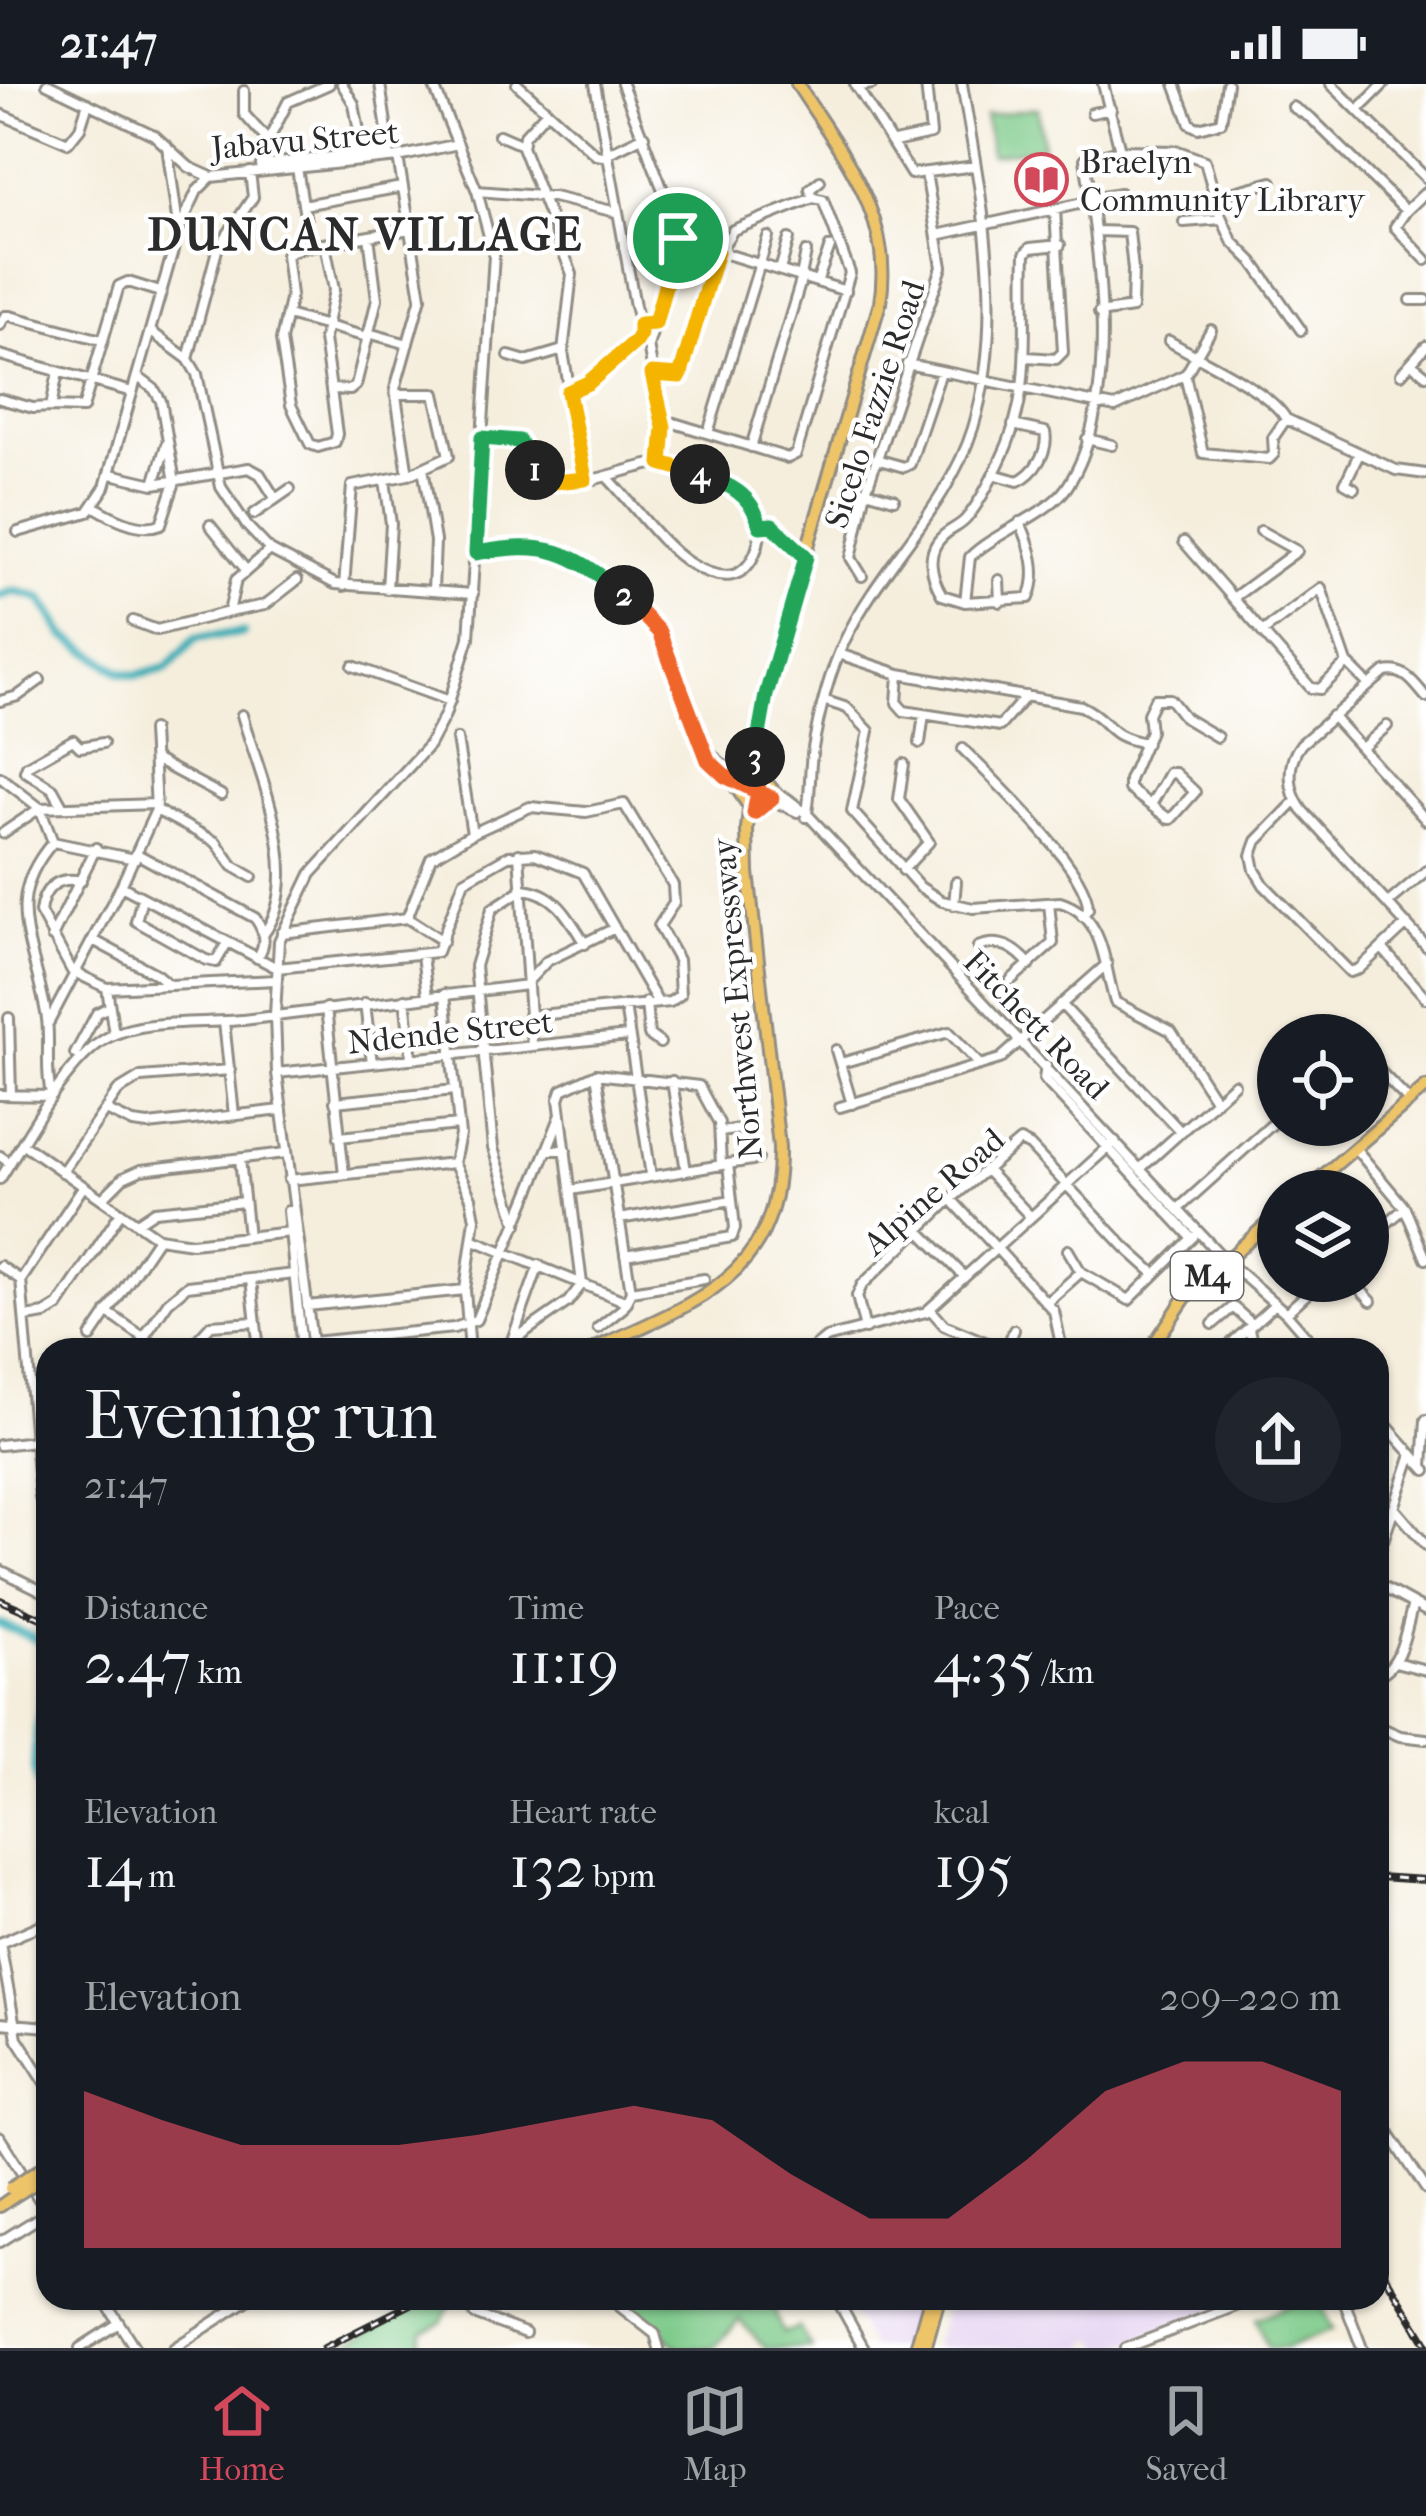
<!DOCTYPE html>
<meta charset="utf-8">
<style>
:root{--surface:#171b24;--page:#20242c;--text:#f1f3f6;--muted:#9ea1a6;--line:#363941;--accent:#d1495b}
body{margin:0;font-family:"IM FELL French Canon",serif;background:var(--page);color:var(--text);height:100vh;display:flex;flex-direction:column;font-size:45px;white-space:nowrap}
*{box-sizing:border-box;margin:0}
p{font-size:39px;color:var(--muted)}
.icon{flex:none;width:66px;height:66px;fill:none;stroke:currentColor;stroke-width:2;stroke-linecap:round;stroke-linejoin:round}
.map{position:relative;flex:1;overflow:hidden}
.drawer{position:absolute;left:36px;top:1254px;width:1353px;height:972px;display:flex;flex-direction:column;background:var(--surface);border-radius:36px;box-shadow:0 3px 9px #0004}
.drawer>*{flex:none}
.fabs{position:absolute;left:1257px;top:930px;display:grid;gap:24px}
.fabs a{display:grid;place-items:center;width:132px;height:132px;border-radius:50%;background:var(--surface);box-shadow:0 3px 9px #0004;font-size:60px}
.pin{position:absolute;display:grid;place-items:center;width:102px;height:102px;color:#fff;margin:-51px;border:6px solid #fff;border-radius:50%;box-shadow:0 3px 12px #0007}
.km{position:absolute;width:60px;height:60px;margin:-30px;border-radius:50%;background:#222;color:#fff;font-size:33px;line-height:60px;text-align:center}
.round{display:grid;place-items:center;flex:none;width:126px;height:126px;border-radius:63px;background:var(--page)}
.head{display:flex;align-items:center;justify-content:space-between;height:204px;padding:0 48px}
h1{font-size:66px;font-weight:600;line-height:90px}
.figures{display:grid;grid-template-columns:repeat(3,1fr);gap:18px;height:204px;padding:12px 48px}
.figures div{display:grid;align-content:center}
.figures b{font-size:60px;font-weight:600}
.figures small{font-size:33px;font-weight:400}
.figures p{font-size:33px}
.chart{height:336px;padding:24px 48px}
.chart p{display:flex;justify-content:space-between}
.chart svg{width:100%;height:216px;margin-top:12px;fill:var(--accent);opacity:.7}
.status{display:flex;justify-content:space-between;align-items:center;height:84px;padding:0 60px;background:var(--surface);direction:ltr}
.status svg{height:33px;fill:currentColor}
.menu{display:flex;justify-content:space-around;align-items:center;height:168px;border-top:3px solid var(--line);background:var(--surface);font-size:33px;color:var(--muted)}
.menu a{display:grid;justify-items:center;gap:6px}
.menu .selected{color:var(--accent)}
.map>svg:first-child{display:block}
</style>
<div class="status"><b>21:47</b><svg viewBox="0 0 49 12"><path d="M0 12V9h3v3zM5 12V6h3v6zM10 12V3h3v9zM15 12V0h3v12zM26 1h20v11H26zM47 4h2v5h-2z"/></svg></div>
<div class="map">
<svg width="1426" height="2264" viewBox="0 0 1426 2264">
<rect width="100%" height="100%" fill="#fff"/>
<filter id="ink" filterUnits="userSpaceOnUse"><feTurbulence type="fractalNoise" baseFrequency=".00833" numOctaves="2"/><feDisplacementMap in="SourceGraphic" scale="24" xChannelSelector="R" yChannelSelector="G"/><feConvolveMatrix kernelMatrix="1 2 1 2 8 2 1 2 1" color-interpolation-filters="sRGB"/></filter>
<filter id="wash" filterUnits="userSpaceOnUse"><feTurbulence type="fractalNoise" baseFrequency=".004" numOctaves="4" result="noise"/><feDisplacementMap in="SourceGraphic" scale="48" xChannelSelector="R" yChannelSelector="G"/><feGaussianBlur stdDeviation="2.7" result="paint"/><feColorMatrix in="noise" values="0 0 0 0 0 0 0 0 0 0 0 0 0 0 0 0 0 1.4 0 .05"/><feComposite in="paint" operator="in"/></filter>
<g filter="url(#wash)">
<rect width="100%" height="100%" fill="#f5eedd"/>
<path fill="#e5d3f1" d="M844,2214H925L910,2264H872Z
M949,2214H1247L1114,2264H1102L1096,2255L1087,2259L1088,2264H933Z"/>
<path fill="#7dca89" stroke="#547a5a" stroke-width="3" d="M1038,24L1043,63L991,71L985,32Z
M433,2214H462L451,2219L443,2237L423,2247L420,2261L339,2264Z
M622,2214H775L776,2232L783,2249L799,2243L811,2264H766L739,2236L714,2264H679Z
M1308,2214H1319L1332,2246L1286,2264H1268L1256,2235Z"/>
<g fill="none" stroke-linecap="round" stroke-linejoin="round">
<path stroke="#3eafb7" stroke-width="9" d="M0,512L14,507L41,514L65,552L122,589L137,591L167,584L196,553L243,549
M0,1540L48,1560
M48,1578C43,1611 36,1644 35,1678C34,1694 44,1709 43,1726L48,1734"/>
</g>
</g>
<g filter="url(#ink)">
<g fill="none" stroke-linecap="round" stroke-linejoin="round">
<defs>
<path id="minor" d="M47,0L154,51L189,83L211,93L398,73L458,60
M342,0L354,20L363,70
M517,0L596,71L603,72L644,52
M595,0L635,222L640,240L655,239
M622,0L678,145L677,165L648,262L664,343L661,379
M855,0L911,90L976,82
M1175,0L1190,40L1198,44L1221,38L1227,0
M1331,0L1426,94
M856,3L872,0
M244,7V30L268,57
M1293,23L1311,34L1406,127L1395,143L1426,176
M1358,26L1384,0
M546,28L524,52L522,63L572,190L563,268L585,395
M1092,29L1111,25
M0,30L68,59L80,44L88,19
M499,51L522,61
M894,58L931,50L926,0
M167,62L178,142
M1120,66L1178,67L1205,77L1219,128L1232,157L1253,178L1301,246
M398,73L421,213L395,305L408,391
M261,81L390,66L380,0
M297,84L310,162
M261,86L263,67L288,18L329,0
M477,107L553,113L616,128
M1215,113L1272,98
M813,114L810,105L820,97
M1091,114L1120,109
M303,121L402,103
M1406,127L1426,108
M1184,138L1222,135
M1096,147L1129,148L1133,186L1132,224L1099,229
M937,151L1092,117
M325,160L334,206L324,255L337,350L335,358L318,363L310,360L291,321L281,256L291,211L286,170L300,164L410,145
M624,163L678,155L846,207
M719,168L733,146L813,114
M780,186L789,155
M801,193L806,168
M817,198L830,163
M1411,216H1426
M287,231L367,253
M0,241L5,232H10L102,256
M150,247L188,275L197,290L221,403L247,442L270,466L335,500L473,510
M368,249L408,260
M1169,257C1199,275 1270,306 1286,335L1396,386L1426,390
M0,271L132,308
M509,272L526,277L563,266
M1027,273L1056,275L1063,268L1055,125
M188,275L217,166L253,113L250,88
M1411,279L1426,291
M907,280L1115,323L1186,290L1211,246
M1401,290L1426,262
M652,291L680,290L717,168
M1185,291L1203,369L1269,375L1274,370L1273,354L1286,335
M331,305L350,306L356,301L377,215L369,152
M568,307C590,300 640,263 640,240
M0,315L33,324L51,323L58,288
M51,323L83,324L119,202L128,198L160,208
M661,335L788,374L796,370L850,189L823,116L813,114
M708,349L768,153
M482,354L516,355C526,367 529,384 542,393C571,412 629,381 660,379C682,378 739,402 752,420C762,435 762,447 757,464C745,499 720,497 691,480C660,461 633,419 607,393
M1087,355L1112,361
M751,363L802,193
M876,375L904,383L910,380L941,288
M423,384L435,457L433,507
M111,390L154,400L249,384L260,390L275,414
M993,390L1018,397C1035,389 1049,367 1045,348L1013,341
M385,396L391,440L387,505
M154,400L166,361
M1354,404L1345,399L1359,370
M866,407L894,415
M95,423C113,434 141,448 161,440L175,398L161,317L154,305L138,293
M254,430L290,405
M1020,438C1031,463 1040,488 1029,514L965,518L942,511C931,493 925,468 943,452C950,445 959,443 966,435C979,420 990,398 999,379C1035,307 1022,245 1025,170L1030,164L1060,161
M210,441L246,486
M761,442L772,441L806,473
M18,448L88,428L105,403L179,146L197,107L211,93
M1184,458L1311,604L1320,605L1347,579
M270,466L236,496L229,528L265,521L297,496
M476,469C541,456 568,463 618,506C633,519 648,531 659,548L708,676L732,697L797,728
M862,492L851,474L866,407L942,183L926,89
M999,496L1000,518
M344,502L352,402L408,391L449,372L435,310H395
M1233,514L1297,467L1261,447
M965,518L970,473C995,448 1048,431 1067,403C1122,320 1099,168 1085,75L1120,66L1103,0
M133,537L157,546L229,528
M1262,548L1321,504L1347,579L1369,601
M839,570L899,590L1081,622C1114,638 1103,652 1146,659
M353,582L450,617
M899,590L897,619L904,627L1000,642L1026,612
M1426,613C1414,599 1405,584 1385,588L1301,660C1286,679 1288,707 1302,726L1426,862
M0,617L18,612L40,596
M826,617L847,624L869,647L852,727L920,803L942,817L973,824L1060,818C1106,832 1103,881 1115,918L1171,947L1216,1017
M242,631C259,691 307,794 263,851
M1332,632L1426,736
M457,655L472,750
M920,659L924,630
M701,662L740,695L788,715L808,731L1225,1176L1286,1229L1318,1266
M1362,664L1387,642
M963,665C992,694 1090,787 1088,825L1082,832
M156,676L221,711
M0,693L40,724L53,758
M1296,717L1257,757L1252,771L1255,786L1264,801L1350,888L1359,885L1407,840
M1151,721L1169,689H1175L1195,708L1171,735H1169L1129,705V696L1150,647L1148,630L1155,615H1170L1185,634L1217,653
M63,723L53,705L25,687L27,682L73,656L80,663L103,659
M156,726L216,758L233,782L252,793
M806,733C811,713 809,691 812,670C818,634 829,589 845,556C880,482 948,424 973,344C1007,233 981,112 962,0
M3,749L40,724L156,720
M137,770L255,834C265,847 267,860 257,874
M519,770L532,962
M903,786L929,758L899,715L904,680
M81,797C57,792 43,804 40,828L72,887L107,904L276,896
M121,802L277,884L437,868L464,797L508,772L535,770L583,789L657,917
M142,814L136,837L206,876L216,878L227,859
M1388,819L1426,787
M954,821L956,798
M407,834L443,857
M282,849L407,834L431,774L473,749L530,723L586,728L624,720L673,801L674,819L659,842L678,876L680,911L670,918L529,932
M52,853L96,764
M93,856L156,890L169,901
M978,863C1000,854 1016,864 1030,881
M1382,864L1426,914
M422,871L427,912
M530,895L547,877L615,844
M1011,896L1053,859L1049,819
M107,904L114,950
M445,910L460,1051L454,1079L471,1114L475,1135L465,1206L470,1266
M405,915L412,975
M646,918L649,951L660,959
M365,919L372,979
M1061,920L1181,1048
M625,922L651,1092
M326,924L344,1090
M9,934L11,1011
M49,938L121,802L156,726L152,646
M224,938L234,1031
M836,966L852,1020
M75,970L97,929L109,923
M1368,975L1409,1017
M841,979L949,948L980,981
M1046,982L1044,995L1192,1154
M277,989L628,952
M596,990L631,1207L623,1224L598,1244
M672,997L686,1087
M51,1010C45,986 50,960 47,935C35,859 0,818 53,758L135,775
M0,1011L52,1012
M335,1018L455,1006
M840,1023L1000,975L1107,880
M106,1026L133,1039L148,1041L282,1026
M721,1048L740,1045
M339,1053L458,1041
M23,1060L158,1154L192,1159L290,1148
M1355,1064L1405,1124L1426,1175
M547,1066L560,1033
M0,1072L10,1079
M240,1075L248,1153
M1141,1084L1234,1000
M985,1085L1030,1132
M62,1088L118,1007L141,993L230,986
M0,1095C26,1055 64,980 105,955C141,933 209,941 251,935C343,924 435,912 527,901
M289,1096L454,1079
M571,1106L758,1075
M102,1115L123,1094L141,1086L286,1069
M951,1115L1054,1227L1062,1266
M1178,1125L1278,1035
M288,1127L302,1266
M907,1134L964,1192
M619,1135L732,1116
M137,1139L155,1127L244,1118
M517,1140L493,1064L475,882L492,825L523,805C556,808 569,834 585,860
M1368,1155L1405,1124
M474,1156L627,1218
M1068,1166L1081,1188L1129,1216L1193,1153
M625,1171L732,1153L735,1144L728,1080
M0,1182L21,1196
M251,1196L259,1266
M1352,1197L1371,1217
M631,1207L704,1195
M1047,1218L1081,1188
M307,1222L465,1206
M930,1225L944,1241L1004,1266
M107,1228L162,1266
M1286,1229L1321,1197
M26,1233L45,1230L58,1222L121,1128
M1213,1240L1233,1223L1252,1240
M865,1245L857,1212L862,1201L951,1115L1020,1057L1030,1062L1125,1163L1155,1190
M1249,1245L1254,1266
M91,1253L158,1154
M144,1253L168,1218L187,1202L294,1190
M512,1256L539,1181
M312,1258L454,1244L476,1236L547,1066H566
M188,1266L211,1241L255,1238
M313,1266L277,989L275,931L279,857L311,790L429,661L445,631L469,554L494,171L477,107L433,0
M499,1266L568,1218L582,1200L559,1015L562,1006L596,990L699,1002L719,1039L721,1081
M811,1266L826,1254L926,1228L1115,1057
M1006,1266L1014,1246
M1224,1266L1275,1220
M1377,1331L1426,1386
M0,1361L35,1357
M1423,1382L1426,1336
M1396,1426L1426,1461
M48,1440L40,1413L21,1196L83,1103
M1377,1475L1412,1370
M0,1486L48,1510
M1377,1500L1426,1527
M1395,1578L1426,1586
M1377,1591C1402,1584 1406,1543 1413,1520
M1377,1642L1400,1652L1426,1655
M48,1838L0,1859L17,1954L48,2002
M0,1939L48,1943
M1377,2031L1426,2105
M0,2054L48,2129
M0,2158L48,2128
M103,2214L135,2264
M477,2214L472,2220L474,2230L525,2249
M609,2214L655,2250L659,2264
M836,2214L864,2264
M1343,2214L1362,2264
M80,2264L119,2239
M174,2264L251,2214
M1126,2264L1257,2214"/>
<path id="major" d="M761,679L765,696L775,709
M728,687L744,689L752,682
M732,697L746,718
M754,729L772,714
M1305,1107L1426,1003
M592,1266C695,1217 781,1195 779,1063L748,788L747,745L754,678L766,611L782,550L880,219C895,132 841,69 797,0
M1150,1266L1185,1214L1278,1130
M0,2122L13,2113
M916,2264L930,2214
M925,2264L939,2214"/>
</defs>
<use href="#minor" stroke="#908c84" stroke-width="14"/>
<use href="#major" stroke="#908c84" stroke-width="16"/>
<use href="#minor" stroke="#fff" stroke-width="8"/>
<use href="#major" stroke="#eec469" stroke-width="10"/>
<defs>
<path id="rail" d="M0,1516L48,1537
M1377,1793L1426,1796
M1377,2178L1426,2259
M324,2264L423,2214"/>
</defs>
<use href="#rail" stroke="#2b2b2b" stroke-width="8"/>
<use href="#rail" stroke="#fff" stroke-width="3" stroke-dasharray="9" stroke-linecap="butt"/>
<defs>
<path id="major-bridge" d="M10,2104L48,2080
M13,2113L48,2091"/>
</defs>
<use href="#major-bridge" stroke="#908c84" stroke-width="16" stroke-linecap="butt"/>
<use href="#major-bridge" stroke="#eec469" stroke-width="10"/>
</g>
</g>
<g fill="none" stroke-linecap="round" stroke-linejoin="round" filter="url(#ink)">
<defs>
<path id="split-1" d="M535,386L554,398L585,395L568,308L588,299L635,258L640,250V240L655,239L678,154"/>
<path id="split-2" d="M535,386L519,357L482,354L476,469C546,456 571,466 624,511"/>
<path id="split-3" d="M624,511L659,548L708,676L725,692L758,708L754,729L772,714L758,708V702L752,700L755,673"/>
<path id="split-4" d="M700,390C729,400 752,410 760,442L772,441L806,473L766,611L755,673"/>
<path id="split-5" d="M678,154L717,168L680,292L652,290L664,343L661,379L700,390"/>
</defs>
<use href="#split-1" stroke="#fff" stroke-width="24"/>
<use href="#split-2" stroke="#fff" stroke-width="24"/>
<use href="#split-3" stroke="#fff" stroke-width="24"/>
<use href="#split-4" stroke="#fff" stroke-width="24"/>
<use href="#split-5" stroke="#fff" stroke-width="24"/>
<use href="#split-1" stroke="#f5b400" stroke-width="15"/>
<use href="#split-2" stroke="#22a559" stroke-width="15"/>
<use href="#split-3" stroke="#f0652b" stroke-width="15"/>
<use href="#split-4" stroke="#22a559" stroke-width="15"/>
<use href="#split-5" stroke="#f5b400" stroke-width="15"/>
</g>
<defs>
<symbol id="library-ring" viewBox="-11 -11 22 22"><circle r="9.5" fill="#fff" stroke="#d1495b" stroke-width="1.5"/><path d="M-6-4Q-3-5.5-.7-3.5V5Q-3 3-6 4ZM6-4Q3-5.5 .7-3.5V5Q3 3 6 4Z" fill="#d1495b"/></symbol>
</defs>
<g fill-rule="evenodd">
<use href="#library-ring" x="1012" y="66" width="59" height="59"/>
</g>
<g text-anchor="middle" stroke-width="9" stroke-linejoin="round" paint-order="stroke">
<rect fill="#fff" stroke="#6b6b6b" stroke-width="3" x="1171" y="1168" width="72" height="48" rx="9"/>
<g font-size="30" font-weight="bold" fill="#2b2b2b">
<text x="1207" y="1202">M4</text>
</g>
<g font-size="33" fill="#2b2b2b" stroke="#fff">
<text transform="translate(305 55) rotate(-5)" y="12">Jabavu Street</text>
<text transform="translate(874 320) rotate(-72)" y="12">Sicelo Fazzie Road</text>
<text transform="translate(736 915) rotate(-95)" y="12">Northwest Expressway</text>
<text transform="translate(1037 940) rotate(46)" y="12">Fitchett Road</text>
<text transform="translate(450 947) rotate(-6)" y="12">Ndende Street</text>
<text transform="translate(933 1107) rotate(-41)" y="12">Alpine Road</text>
</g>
<g font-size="33" fill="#2b2b2b" stroke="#fff" text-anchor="start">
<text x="1080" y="89">Braelyn<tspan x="1080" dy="38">Community Library</tspan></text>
</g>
<g font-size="45" font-weight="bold" letter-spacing="3" fill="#2b2b2b" stroke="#fff">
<text x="366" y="166">DUNCAN VILLAGE</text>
</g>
</g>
</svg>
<div class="fabs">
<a><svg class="icon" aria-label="locate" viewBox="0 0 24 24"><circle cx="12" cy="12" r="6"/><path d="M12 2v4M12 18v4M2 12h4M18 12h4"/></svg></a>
<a><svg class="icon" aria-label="layers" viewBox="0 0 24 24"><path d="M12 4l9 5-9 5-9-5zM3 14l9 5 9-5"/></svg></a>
</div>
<div class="pin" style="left:678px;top:154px;background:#1e9e55"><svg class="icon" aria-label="arrive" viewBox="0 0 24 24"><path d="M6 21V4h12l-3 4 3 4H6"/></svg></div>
<b class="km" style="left:535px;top:386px">1</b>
<b class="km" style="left:624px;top:511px">2</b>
<b class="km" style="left:755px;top:673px">3</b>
<b class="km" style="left:700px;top:390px">4</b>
<section class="drawer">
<div class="head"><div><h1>Evening run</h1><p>21:47</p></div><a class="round"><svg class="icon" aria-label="share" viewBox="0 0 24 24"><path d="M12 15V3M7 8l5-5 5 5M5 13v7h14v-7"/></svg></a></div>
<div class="figures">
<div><p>Distance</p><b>2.47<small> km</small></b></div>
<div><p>Time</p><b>11:19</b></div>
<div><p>Pace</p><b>4:35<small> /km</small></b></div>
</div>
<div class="figures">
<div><p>Elevation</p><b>14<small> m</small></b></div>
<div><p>Heart rate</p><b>132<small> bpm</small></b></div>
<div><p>kcal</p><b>195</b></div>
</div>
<div class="chart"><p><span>Elevation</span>209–220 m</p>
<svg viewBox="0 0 160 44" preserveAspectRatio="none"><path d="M0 44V12L10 18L20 23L30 23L40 23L50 21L60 18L70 15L80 18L90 29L100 38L110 38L120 26L130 12L140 6L150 6L160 12V44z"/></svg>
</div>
</section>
</div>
<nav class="menu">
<a class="selected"><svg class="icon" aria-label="home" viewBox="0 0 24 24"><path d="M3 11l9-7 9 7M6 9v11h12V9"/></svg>Home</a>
<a><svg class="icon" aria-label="map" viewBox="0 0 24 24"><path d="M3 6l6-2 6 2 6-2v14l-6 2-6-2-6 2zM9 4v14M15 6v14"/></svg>Map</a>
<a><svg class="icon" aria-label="saved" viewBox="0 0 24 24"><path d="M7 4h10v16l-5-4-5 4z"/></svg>Saved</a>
</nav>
